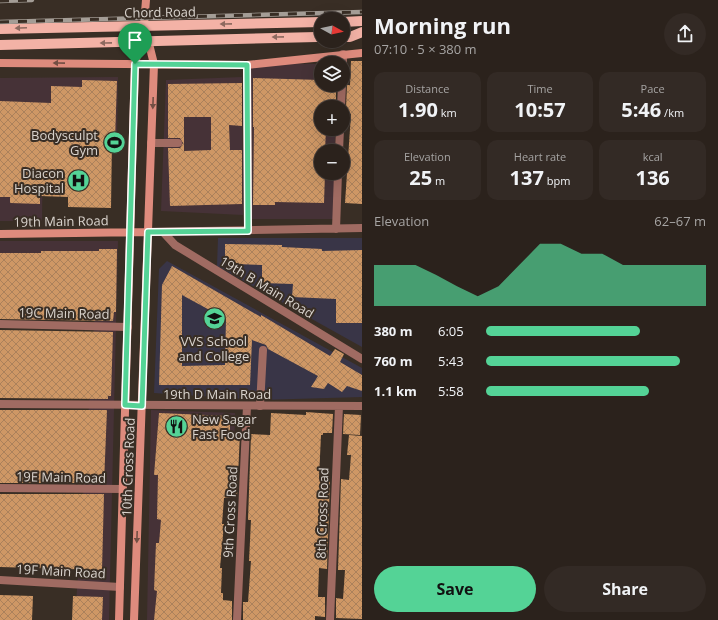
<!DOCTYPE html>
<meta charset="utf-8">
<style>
:root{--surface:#2b221c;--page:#332a25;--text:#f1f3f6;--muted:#a6a4a3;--line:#473f3b;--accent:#54d396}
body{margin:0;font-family:"Open Sans",sans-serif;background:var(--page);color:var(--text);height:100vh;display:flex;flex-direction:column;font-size:15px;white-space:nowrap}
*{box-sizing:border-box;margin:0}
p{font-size:13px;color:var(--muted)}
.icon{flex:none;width:22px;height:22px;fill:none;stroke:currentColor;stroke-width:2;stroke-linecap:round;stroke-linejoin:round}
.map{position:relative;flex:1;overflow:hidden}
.details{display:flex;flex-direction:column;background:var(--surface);width:356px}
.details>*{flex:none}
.needle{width:26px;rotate:98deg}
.fabs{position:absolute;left:314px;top:12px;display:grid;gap:8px}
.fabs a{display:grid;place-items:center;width:36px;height:36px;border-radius:50%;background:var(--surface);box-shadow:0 4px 16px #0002,0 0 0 1px var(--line);font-size:20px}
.pin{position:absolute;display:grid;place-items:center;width:34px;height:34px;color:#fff;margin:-41px -17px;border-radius:50% 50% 50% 0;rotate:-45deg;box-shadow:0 0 4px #0007}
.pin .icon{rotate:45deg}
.round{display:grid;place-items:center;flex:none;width:42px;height:42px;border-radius:21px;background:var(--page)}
.head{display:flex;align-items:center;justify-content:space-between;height:68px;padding:0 12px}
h1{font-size:22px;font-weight:700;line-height:30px}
.figures{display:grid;grid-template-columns:repeat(3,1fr);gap:6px;height:68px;padding:4px 12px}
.figures div{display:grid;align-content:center;border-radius:10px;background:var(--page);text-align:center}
.figures b{font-size:20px;font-weight:700}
.figures small{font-size:11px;font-weight:400}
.figures p{font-size:11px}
.chart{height:112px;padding:8px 12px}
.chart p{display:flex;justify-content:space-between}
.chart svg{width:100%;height:72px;margin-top:4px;fill:var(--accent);opacity:.7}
.button{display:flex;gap:8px;margin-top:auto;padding:8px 12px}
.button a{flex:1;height:46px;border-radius:24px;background:var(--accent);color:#111;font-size:16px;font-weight:700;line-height:46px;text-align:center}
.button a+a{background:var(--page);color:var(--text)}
ul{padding:0 12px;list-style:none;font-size:13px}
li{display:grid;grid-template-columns:64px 48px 1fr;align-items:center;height:30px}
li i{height:10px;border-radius:5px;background:var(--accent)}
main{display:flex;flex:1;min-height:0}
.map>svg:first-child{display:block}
</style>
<main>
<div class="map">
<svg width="362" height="620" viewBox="0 0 362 620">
<defs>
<pattern id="building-cross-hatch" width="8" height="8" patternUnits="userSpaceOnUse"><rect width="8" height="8" fill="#ce9765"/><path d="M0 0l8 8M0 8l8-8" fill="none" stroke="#ab815b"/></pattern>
</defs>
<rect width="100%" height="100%" fill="#392e25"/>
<path fill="#463237" d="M250,63L321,64V129H335V151H321V173H334V219H249Z
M118,77L117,143H43L42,221H0V78Z
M242,77L243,215L161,211L166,80Z
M0,241H118L109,620H75L97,281L0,282Z
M151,410L235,413L234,456L193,620H147Z"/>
<path fill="#393547" d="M218,238H362V347L217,266Z
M167,261L362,368V397L260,400L154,393L159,269Z"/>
<path fill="url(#building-cross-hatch)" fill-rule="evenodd" d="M351,61H362V204L345,203L351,114L343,112L346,108L347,85H350Z
M253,78L321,80V85H336V107H321V129H326L325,151H321V173H325L324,203L275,202V205H253L254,127H253Z
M82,80L117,81L115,140H112L111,208L68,207V197L40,196V204L10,203V197H0V101L51,103V86L82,87Z
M242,83V126L229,125L230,150H242V204L170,206L168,148H180L183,143L180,138H168V84ZM184,117H211V150L184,151Z
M225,244L282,245V247L322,249V251L362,250V323H336V299L292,297L293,284L262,283V265L235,264L225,259Z
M99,249H117L116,312H114L113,321L0,319V253H41V251H99Z
M172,266L261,317V315L330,356L335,349L344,354L340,362L362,375V391L347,386L342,392L328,383L324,389L311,387L318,376L268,349L266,345L252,340L250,385H159L162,285ZM182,295L226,319L225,365L182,366Z
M0,330L113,332L111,396H108V399L0,398Z
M0,410H107L104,483H0Z
M306,412L333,414L332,433H323V435H321L319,478L330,479L327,569L319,568L318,597H325V617L315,616V620H243V602H248L251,561H249L251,520H248L251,434L270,435L271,413L306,415Z
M159,413L230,416V432L240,433L237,498H224L222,524H224L220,568H222L221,593H223V600L232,601V620H154L157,591L154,590L156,543H159L161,520L157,519L158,475H154Z
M344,414L361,415L360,435L343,434Z
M349,435L362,436V619L336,618V598L343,599L345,570H338L341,479L349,480L351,455H347Z
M0,494H104L102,570L0,567Z
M0,595L33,596L32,620H0Z
M73,596L103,597L102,620H72Z"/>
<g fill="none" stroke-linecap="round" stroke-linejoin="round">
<path stroke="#a06b62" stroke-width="8" d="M151,143H178
M260,406L263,350"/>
<path stroke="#a06b62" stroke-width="8" d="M343,63V54
M247,65L248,231
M341,107L342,85
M339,151L340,129
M336,229L338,173
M148,232L362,228
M163,232L175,245L362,359
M0,324L128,327
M0,404L362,406
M0,488L123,489
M0,580L120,587
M237,620L247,406
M330,620L339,406"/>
<path stroke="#de8b7d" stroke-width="8" d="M0,63L247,65L362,53
M0,234L148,232
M119,620L135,64L144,25L146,0
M134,620L154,64L147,36"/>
<path stroke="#f3b2a6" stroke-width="10" d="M343,22L362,21
M0,29L321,22
M343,37H350L362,32"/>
<defs>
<path id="rail" d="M0,1L32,0
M0,22L362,12"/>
</defs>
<use href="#rail" stroke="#a49d96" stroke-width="4.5"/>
<use href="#rail" stroke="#392e25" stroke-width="3" stroke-dasharray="9" stroke-linecap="butt"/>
<path stroke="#f3b2a6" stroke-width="10" d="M0,45L317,37"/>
</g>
<defs><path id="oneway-solid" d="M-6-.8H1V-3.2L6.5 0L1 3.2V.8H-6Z"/></defs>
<g fill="#8d695f">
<use href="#oneway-solid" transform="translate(226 24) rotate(179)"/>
<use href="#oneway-solid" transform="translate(21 28) rotate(178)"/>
<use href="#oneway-solid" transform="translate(278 37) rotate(179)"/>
<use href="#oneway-solid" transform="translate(106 43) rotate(179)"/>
</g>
<g fill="#734f44">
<use href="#oneway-solid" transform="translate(59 63) rotate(-179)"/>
<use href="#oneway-solid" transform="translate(153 103) rotate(92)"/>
<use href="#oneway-solid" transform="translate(137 537) rotate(92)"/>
</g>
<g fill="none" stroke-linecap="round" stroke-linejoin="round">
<defs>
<path id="route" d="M135,64L247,65L248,231L148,232L142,406L125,405Z"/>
</defs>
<use href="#route" stroke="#fff" stroke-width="8"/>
<use href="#route" stroke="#54d396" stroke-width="5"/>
</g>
<defs>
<symbol id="stadium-disc" viewBox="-11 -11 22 22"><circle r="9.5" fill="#54d396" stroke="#392e25"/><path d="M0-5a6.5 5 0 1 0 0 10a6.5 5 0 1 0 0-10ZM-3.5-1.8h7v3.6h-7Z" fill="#111"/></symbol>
<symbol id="hospital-disc" viewBox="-11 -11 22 22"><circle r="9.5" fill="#54d396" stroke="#392e25"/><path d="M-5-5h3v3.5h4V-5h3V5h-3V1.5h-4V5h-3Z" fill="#111"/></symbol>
<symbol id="school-disc" viewBox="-11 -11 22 22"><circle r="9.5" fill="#54d396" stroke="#392e25"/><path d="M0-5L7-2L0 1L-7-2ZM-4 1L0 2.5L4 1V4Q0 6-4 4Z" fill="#111"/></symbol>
<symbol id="restaurant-disc" viewBox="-11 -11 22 22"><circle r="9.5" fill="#54d396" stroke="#392e25"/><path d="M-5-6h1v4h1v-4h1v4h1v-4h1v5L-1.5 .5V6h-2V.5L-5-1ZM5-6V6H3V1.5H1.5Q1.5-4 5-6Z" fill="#111"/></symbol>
</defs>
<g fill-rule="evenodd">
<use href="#stadium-disc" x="102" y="130" width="25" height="25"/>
<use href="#hospital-disc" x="66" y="168" width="25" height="25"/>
<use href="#school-disc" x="202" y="306" width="25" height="25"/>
<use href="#restaurant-disc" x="164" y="414" width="25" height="25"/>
</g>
<g text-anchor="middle" stroke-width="4" stroke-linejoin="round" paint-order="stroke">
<g font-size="13" fill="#d9d3cd" stroke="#392e25">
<text transform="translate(160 12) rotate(-1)" y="5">Chord Road</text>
<text transform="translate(61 221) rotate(-1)" y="5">19th Main Road</text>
<text transform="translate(267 287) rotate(31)" y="5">19th B Main Road</text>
<text transform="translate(64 313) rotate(1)" y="5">19C Main Road</text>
<text x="217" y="399">19th D Main Road</text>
<text transform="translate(128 467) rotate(-88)" y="5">10th Cross Road</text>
<text transform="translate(61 477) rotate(1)" y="5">19E Main Road</text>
<text transform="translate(230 512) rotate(-87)" y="5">9th Cross Road</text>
<text transform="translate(322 513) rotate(-88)" y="5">8th Cross Road</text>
<text transform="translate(61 571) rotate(3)" y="5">19F Main Road</text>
</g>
<g font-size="13" fill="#d9d3cd" stroke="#392e25" text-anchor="end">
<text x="98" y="140">Bodysculpt<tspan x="98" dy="15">Gym</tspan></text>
<text x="64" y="178">Diacon<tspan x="64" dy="15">Hospital</tspan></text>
<text x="214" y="346" text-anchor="middle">VVS School<tspan x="214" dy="15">and College</tspan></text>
<text x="192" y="424" text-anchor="start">New Sagar<tspan x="192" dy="15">Fast Food</tspan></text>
</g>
</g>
</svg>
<div class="fabs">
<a><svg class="needle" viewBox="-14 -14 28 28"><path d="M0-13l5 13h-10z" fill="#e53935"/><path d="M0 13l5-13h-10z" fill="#a6a4a3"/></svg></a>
<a><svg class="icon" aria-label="layers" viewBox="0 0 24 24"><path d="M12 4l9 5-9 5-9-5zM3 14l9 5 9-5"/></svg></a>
<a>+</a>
<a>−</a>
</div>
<div class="pin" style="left:135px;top:64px;background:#1e9e55"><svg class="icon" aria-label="arrive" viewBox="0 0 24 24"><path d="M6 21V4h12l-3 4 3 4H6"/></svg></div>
</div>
<section class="details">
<div class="head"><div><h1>Morning run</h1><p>07:10 · 5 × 380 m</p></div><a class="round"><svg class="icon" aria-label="share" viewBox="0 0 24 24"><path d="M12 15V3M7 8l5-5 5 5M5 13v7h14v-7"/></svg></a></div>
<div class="figures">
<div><p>Distance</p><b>1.90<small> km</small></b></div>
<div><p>Time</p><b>10:57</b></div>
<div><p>Pace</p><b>5:46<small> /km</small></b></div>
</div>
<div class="figures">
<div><p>Elevation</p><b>25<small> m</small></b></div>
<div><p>Heart rate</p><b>137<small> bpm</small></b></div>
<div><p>kcal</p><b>136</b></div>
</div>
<div class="chart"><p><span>Elevation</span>62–67 m</p>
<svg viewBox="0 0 160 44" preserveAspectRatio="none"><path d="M0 44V19L10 19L20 19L30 25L40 32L50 38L60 32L70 19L80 6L90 6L100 12L110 12L120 19L130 19L140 19L150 19L160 19V44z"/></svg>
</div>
<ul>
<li><b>380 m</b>6:05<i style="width:70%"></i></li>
<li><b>760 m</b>5:43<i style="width:88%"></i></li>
<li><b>1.1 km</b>5:58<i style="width:74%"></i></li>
</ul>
<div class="button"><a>Save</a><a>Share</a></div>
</section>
</main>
